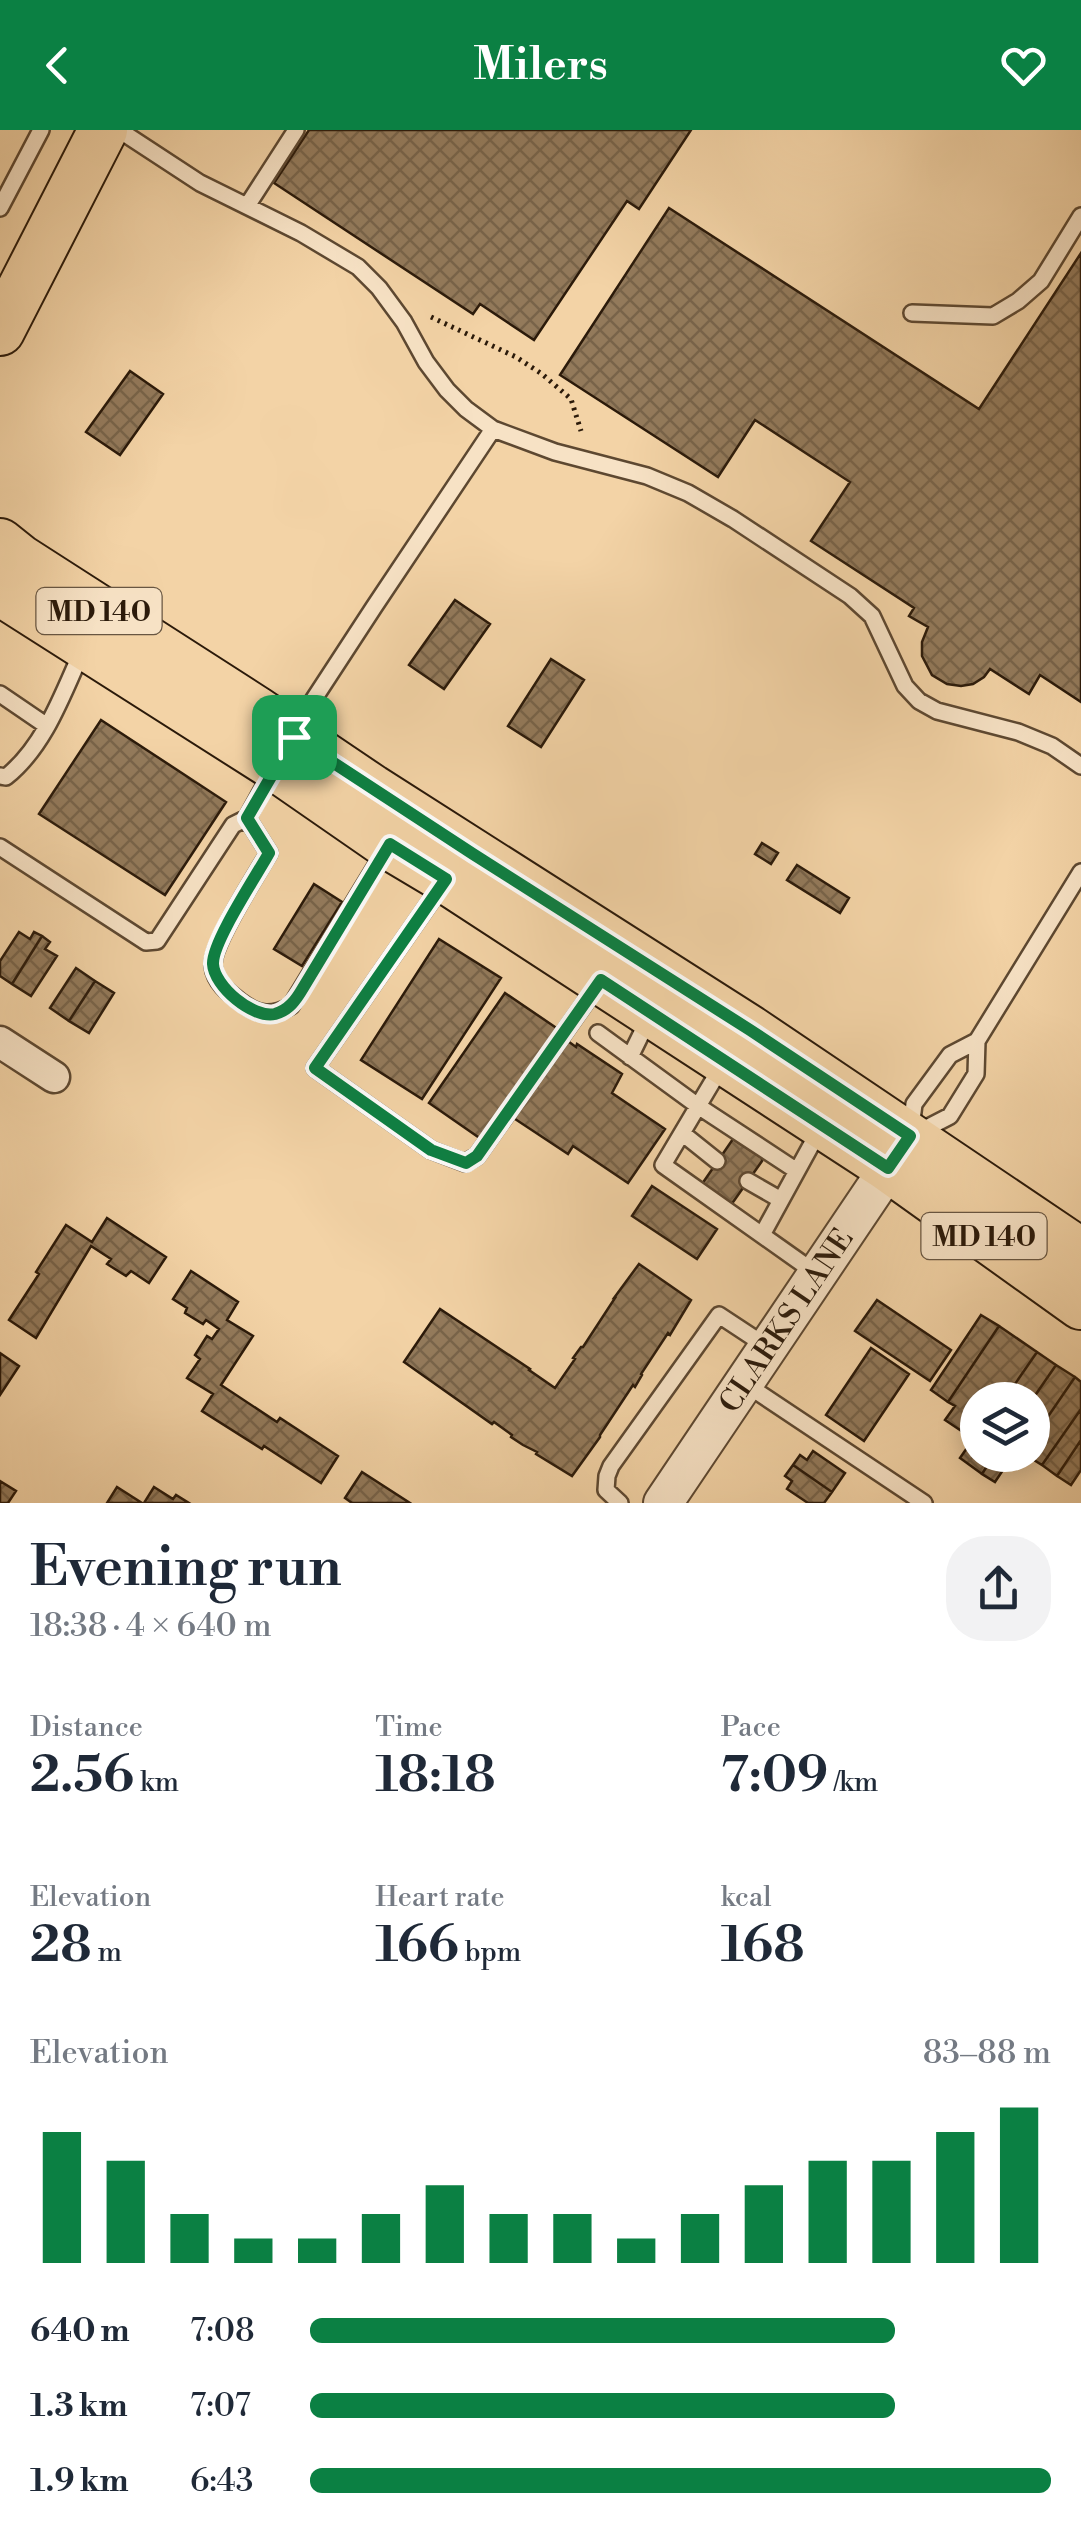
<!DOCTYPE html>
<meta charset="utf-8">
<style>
:root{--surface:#fff;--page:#f2f2f3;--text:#1f2937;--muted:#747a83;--accent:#0b8043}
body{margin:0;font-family:"Libre Bodoni",serif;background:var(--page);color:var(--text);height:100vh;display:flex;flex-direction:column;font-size:38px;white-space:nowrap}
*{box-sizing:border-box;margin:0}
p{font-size:32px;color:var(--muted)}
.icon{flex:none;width:55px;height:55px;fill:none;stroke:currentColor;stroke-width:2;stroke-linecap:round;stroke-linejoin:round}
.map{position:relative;height:1373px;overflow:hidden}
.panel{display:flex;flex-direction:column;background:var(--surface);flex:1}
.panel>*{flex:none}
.buttons{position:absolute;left:960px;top:1252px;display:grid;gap:20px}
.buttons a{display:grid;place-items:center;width:90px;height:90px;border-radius:50%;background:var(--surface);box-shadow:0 5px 25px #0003;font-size:50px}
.pin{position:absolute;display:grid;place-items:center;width:85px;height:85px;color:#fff;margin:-42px;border-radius:20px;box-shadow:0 5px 15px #0006}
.round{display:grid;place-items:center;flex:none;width:105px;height:105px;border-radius:40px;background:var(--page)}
.head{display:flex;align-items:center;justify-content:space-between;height:170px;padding:0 30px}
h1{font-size:55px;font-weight:600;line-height:75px}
.stats{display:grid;grid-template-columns:repeat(3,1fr);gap:15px;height:170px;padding:10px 30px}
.stats div{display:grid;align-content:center}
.stats b{font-size:50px;font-weight:600}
.stats small{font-size:28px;font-weight:400}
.stats p{font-size:28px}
.chart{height:280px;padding:20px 30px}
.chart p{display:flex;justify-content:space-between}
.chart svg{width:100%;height:180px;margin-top:10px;stroke:var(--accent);stroke-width:6}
ul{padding:0 30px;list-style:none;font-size:32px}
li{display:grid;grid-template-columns:160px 120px 1fr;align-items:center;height:75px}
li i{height:25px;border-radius:12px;background:var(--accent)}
header{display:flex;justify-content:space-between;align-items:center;height:130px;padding:0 30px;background:var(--accent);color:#fff;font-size:45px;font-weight:600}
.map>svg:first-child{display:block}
</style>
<header><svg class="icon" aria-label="back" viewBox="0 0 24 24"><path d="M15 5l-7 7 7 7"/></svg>Milers<svg class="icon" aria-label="heart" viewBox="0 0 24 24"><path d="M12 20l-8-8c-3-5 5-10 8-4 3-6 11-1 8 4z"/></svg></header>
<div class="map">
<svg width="1081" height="1373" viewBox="0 0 1081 1373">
<defs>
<pattern id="building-cross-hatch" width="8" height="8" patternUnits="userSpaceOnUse" patternTransform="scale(2.5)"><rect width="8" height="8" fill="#937a5b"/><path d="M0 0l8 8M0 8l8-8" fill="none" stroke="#786349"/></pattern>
</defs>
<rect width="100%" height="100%" fill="#f3d3a6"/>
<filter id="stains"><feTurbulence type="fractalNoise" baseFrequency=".002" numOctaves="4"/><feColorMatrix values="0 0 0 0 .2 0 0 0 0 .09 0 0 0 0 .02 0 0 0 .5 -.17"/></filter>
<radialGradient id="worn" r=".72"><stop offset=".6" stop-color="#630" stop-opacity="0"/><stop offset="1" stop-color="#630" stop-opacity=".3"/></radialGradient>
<path fill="url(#building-cross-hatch)" stroke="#2b1a0a" stroke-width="2.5" d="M309,0H691L639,79L627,71L534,210L480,174L473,184L274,53Z
M669,78L979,279L1081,123V572L1040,545L1029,564L990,539L984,547L973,554L961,556L947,554L932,545L922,526V512L928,497L909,486L914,478L811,411L850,352L755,290L718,347L560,245Z
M130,241L163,264L120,325L86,302Z
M455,470L490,494L444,559L409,535Z
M551,529L584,550L541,617L508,596Z
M101,590L226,672L165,765L39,684Z
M762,713L778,723L771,734L755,724Z
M797,735L849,768L840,783L787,750Z
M314,754L342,772L302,836L274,819Z
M19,802L30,809L34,802L42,806L12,854L0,846V831Z
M42,806L50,812L45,819L57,826L31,866L12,854Z
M439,809L501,848L422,969L361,930Z
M76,838L95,851L69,891L50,878Z
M95,851L114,863L89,903L69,891Z
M505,863L558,899L481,1009L429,973Z
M565,909L576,917L577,914L622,944L612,963L665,999L628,1053L573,1016L568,1024L512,987Z
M733,1009L762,1028V1031L731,1075L702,1054Z
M652,1056L717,1099L697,1129L632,1086Z
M107,1088L166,1127L149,1153L131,1141L126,1146L107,1134L111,1129L91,1116L36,1208L9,1190L39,1144L36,1142L66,1095L92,1112Z
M639,1134L691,1170L670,1205L668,1203L641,1244L642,1245L635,1257L633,1255L600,1305V1307L572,1346L536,1324L537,1322L523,1315L511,1307L512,1305L494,1292L492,1294L404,1232L440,1179L530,1239L529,1240L555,1258L575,1229L573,1228L581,1217H583L615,1168H614Z
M191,1141L238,1172L227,1190L253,1206L221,1255L277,1292L280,1288L338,1326L321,1353L264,1316L262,1319L202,1281L213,1264L187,1248L200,1229L195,1225L207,1206L212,1209L219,1199L206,1190L203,1194L185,1183L187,1178L173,1169Z
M877,1170L951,1220L930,1251L855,1201Z
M981,1185L999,1196L948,1272L931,1260Z
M999,1196L1037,1222L1004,1270H978V1293L969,1306L945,1290L955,1276L948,1272Z
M871,1218L909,1244L864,1311L826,1285Z
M1037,1222L1056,1235L1032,1270H1004Z
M0,1223L19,1236L0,1265Z
M1056,1235L1075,1247L1032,1310V1270Z
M1075,1247L1081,1252V1279L1042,1335L1026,1325H1032V1310Z
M1081,1279V1310L1057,1346L1042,1335Z
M978,1302V1325H994L982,1344L960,1328Z
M1081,1310V1340L1071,1355L1057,1346Z
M813,1321L845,1343L832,1362L793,1335L800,1325L807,1330Z
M994,1325H1013L995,1352L982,1344Z
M793,1335L832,1362L824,1373H808L787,1359L792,1351L785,1346Z
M362,1342L410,1373H352L345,1368Z
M0,1351L16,1361L8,1373H0Z
M117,1357L142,1373H107Z
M154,1357L173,1369L176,1365L189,1373H144Z"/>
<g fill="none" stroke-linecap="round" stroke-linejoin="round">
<defs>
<path id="service" d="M119,0L200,53L301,103L358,137L379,158L404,192L426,232L447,260L466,279L493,299L555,322L647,346L688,363L733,389L850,466L872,486L905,556L919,571L937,581L1018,602L1052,616L1081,636
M247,76L296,0
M0,78L41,0
M912,183L993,186L1018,171L1041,151L1081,86
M0,564L47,596
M297,601L310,575L374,477L493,299
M0,646L6,647C45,616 63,563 83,519
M247,688L269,723C257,744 211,815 213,836C215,853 229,863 241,872C259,886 272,886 291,876L387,718
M0,717L146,812L157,811L233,695L247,688L272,642
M444,752L315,938L431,1020L465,1033L477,1026L597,856
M598,903L698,976L797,1041
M630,927L650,886
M723,934L663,1035L817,1144
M911,998L914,974L950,925L977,911
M919,1002L950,986L976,944L977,911L1081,742
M682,1003L717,1031
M748,1051L781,1070
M762,1105L820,999
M744,1253L924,1373
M620,1373L606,1360L607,1346L611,1336L719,1185L766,1216"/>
<path id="minor" d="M0,912L54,947"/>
<g id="tertiary">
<path id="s1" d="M663,1373L903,1017"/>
</g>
<path id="primary" d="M0,201L103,0
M0,413L20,429L255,580L372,659L750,900L1081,1123
M0,461L275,636L389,715L446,749L888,1037L1081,1175"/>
</defs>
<use href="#service" stroke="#5d4831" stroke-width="20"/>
<use href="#minor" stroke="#5d4831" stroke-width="35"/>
<use href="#tertiary" stroke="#5d4831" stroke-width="42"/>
<use href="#primary" stroke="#2b1a0a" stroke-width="52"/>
<path stroke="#2b1a0a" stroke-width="5" stroke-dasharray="2.5 5" stroke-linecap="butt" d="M431,187L516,227L542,244L571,269L581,301"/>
<use href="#service" stroke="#f7e2c5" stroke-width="15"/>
<use href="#minor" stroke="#f7e2c5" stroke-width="30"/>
<use href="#tertiary" stroke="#f7e2c5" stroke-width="38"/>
<use href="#primary" stroke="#f3d3a6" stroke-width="48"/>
</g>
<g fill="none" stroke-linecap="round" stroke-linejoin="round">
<defs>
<path id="route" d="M294,607L473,724L750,900L910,1006L888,1038L601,850L477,1026L466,1033L431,1020L315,938L446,749L390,714L303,858C296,870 289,880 275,884C253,889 214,856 213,834C212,812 257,745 269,723L247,688Z"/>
</defs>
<use href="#route" stroke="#fff" stroke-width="20"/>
<use href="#route" stroke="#0b8043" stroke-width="12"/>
</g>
<g text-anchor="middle" stroke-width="8" stroke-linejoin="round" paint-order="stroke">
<g fill="#f7e2c5" stroke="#685642" stroke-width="2.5">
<rect x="36.5" y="458" width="125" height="46" rx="8"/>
<rect x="921.5" y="1083" width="125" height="46" rx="8"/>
</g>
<g font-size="28" font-weight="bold" fill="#2b1a0a">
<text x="99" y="491">MD 140</text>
<text x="984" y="1116">MD 140</text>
</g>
<g font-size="30" fill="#2b1a0a" stroke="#f7e2c5">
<text dy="10" stroke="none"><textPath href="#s1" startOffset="220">CLARKS LANE</textPath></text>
</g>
</g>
<rect width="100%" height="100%" filter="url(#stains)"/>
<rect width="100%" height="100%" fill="url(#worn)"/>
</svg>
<div class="buttons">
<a><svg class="icon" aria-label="layers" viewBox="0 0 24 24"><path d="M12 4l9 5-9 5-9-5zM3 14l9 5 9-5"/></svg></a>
</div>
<div class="pin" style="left:294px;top:607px;background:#1e9e55"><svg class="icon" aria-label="arrive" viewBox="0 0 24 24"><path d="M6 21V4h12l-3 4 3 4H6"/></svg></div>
</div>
<section class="panel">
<div class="head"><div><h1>Evening run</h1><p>18:38 · 4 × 640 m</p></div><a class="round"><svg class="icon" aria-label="share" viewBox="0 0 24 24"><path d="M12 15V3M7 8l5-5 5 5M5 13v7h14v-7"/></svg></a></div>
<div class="stats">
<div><p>Distance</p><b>2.56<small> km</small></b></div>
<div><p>Time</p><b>18:18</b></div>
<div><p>Pace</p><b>7:09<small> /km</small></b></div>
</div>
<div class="stats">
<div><p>Elevation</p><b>28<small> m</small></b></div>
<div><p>Heart rate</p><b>166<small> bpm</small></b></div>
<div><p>kcal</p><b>168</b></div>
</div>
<div class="chart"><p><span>Elevation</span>83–88 m</p>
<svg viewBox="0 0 160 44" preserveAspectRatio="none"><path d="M5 44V12M15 44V19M25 44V32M35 44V38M45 44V38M55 44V32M65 44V25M75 44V32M85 44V32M95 44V38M105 44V32M115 44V25M125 44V19M135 44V19M145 44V12M155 44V6"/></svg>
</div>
<ul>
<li><b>640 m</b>7:08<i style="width:79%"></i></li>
<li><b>1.3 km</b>7:07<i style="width:79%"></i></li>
<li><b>1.9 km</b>6:43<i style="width:100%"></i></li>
</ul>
</section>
